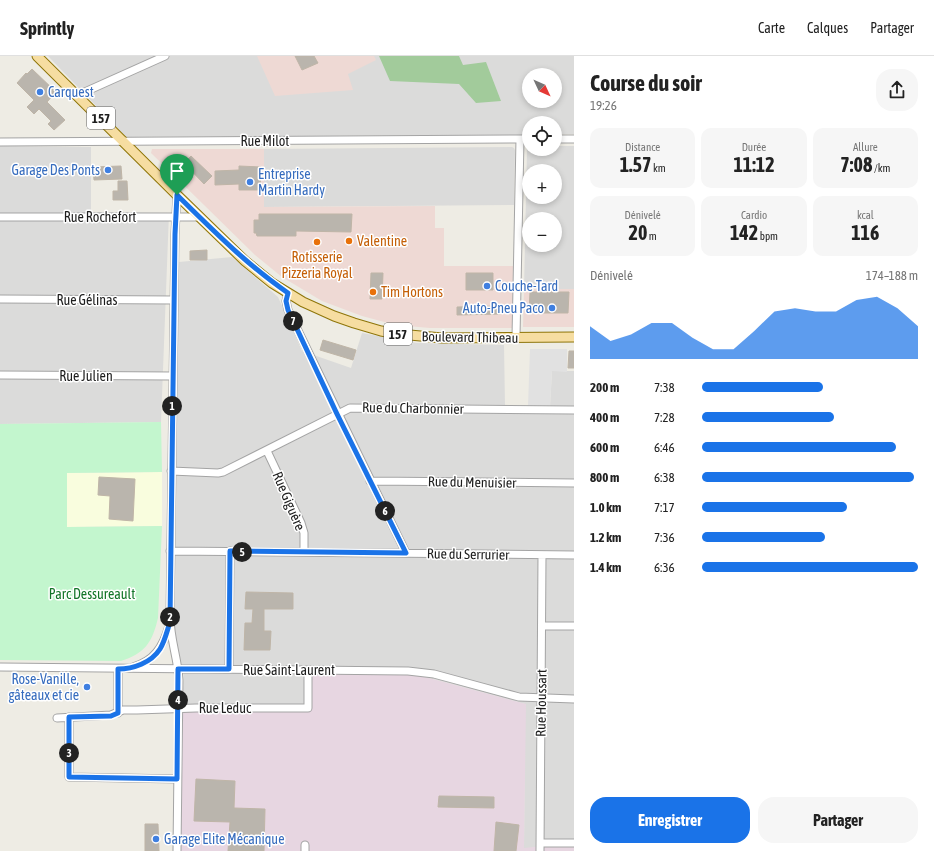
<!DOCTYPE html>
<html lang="fr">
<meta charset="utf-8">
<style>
:root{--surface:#fff;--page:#f6f6f6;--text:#222;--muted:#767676;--line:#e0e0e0;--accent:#1a73e8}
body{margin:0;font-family:"Asap Condensed",sans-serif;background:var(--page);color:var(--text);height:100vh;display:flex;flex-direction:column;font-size:15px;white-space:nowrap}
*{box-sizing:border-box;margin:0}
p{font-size:13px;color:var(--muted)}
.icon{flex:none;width:22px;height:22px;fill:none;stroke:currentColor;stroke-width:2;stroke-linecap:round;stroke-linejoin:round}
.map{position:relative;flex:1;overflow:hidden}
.details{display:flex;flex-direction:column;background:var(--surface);width:360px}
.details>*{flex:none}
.needle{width:26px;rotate:134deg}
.buttons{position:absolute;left:522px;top:12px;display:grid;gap:8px}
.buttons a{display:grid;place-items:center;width:40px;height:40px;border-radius:50%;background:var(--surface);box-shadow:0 2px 6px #0003;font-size:20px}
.pin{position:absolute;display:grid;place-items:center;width:34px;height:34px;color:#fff;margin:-41px -17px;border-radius:50% 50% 50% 0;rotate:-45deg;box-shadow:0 0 4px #0007}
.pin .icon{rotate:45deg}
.km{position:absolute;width:20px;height:20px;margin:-10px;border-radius:50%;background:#222;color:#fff;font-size:11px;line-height:20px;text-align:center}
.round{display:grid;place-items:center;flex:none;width:42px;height:42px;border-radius:16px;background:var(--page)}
.summary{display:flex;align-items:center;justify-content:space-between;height:68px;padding:0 16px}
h1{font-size:22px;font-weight:700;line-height:30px}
.metrics{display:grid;grid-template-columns:repeat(3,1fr);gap:6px;height:68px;padding:4px 16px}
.metrics div{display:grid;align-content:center;border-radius:10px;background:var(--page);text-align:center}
.metrics b{font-size:20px;font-weight:700}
.metrics small{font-size:11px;font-weight:400}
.metrics p{font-size:11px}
.chart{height:112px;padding:8px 16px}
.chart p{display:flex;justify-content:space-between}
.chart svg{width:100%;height:72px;margin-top:4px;fill:var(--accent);opacity:.7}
.button{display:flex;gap:8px;margin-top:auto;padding:8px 16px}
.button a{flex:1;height:46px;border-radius:16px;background:var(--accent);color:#fff;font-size:16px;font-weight:700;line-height:46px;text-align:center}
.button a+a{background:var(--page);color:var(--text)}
ul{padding:0 16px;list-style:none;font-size:13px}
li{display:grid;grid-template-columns:64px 48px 1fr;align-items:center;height:30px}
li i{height:10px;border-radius:5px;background:var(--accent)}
header{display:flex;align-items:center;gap:24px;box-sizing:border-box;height:56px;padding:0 20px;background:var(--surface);border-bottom:1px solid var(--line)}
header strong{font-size:19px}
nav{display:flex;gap:22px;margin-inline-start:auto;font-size:14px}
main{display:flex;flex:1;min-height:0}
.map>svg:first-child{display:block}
</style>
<header>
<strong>Sprintly</strong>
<nav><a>Carte</a><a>Calques</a><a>Partager</a></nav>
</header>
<main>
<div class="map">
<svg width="574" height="795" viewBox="0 0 574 795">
<rect width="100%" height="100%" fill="#eeece4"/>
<path fill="#dbdbda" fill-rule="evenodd" d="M48,0H574V78H555V67H529V79L126,81ZM529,19H555V45H529Z
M0,90L91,91V156L169,157L161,366L0,368Z
M529,90V93H555V90H574V233H524L527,93ZM529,115H555V141H529ZM529,163H555V189H529Z
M512,91L514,92L515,94L514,149L264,151V93Z
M232,201L278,241L302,295L351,312L362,277L417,287L504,289L505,350H550L552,315H574V792H524L525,648L414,618L310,654L181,657L184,620L176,585L174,561L179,206Z"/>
<path fill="#eed9d4" d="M257,0H374L376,4L348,18L353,34L275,40Z
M152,93H264V151L435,150V172H444V210H513L512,272H430L407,270L388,267L362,260L322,245L282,221L255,199L151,97Z
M524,233H574V271H523Z"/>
<path fill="#e7d6e1" d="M310,618H414L526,648L524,792L543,790L574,791V795H174L175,654H310Z"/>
<path fill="#f9fdde" d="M162,416V470L67,471V417Z"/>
<path fill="#a2cb9b" d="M379,0H459L463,9L486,6L501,45L476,47L459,28L390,25Z"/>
<path fill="#c3f6ce" d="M161,366L162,416L67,417V471L162,470L158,562C152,587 145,597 121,605L0,604V368Z"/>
<path fill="#e1e1e1" d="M530,293H567V316L552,315L550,350H528Z"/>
<path fill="#bab5ad" stroke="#bfb5a7" d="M295,0H314L318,7L302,14Z
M32,13L56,36L47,46L65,64L54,74L48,68L51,65L39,53L34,58L27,51L34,44L17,27L26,17L27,18Z
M191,100L212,120L204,128L184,107Z
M121,110L122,123L94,124L93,111Z
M239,110L261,111L260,134H239V128L215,129V115L239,114Z
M118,125H127L128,144H113V135H118Z
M259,158H352L351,176L296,175V180H257L256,177H254V164H259Z
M207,194V204H190V195Z
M371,217H383L382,243H370Z
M466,217H493V234H466Z
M530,236H569L568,257H529Z
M500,250V258L457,259V251Z
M323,284L356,294L353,304L320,294Z
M569,295H574V312H568Z
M99,421L135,423L133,465L109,463L110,440L98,439Z
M246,536L293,537V553H264V575H271L270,594H244L245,567H252L253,553H245Z
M196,723L235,725L234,752L265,753L264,795H228L230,766L194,765Z
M439,740L494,741V752L438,751Z
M496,766L519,769L516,795H494Z
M145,768H158L159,795H145Z"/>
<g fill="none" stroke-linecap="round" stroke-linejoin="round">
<defs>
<path id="minor" d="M78,39L165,0
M555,83H574
M0,86L529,83
M0,161H199
M288,237L286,245L288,254L406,497
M0,243L174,244
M516,281L520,83
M0,319L173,320
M267,395L301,467L304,477V496
M171,415L218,417L223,416L350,352L574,354
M370,425L574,427
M170,495L574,499
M542,570H574
M0,611L408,615L434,618L519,641L574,643
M133,611C154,605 163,591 169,570
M229,613L230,495
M118,657V613
M69,661V721L177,723
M57,662L111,659L123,654H137L196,652H308V614
M540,787H574
M177,795L179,624C178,603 170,583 170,561L175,178L177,139
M305,795V789
M540,795L542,499"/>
<path id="major" d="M37,0L177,139L245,205L272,227L303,246L334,260L354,267L381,275L399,278L442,282L574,281"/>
</defs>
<use href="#minor" stroke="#a4a4a4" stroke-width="9"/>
<use href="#major" stroke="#8e7508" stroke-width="11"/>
<use href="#minor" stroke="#fff" stroke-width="7"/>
<use href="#major" stroke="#f6dda1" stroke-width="9"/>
</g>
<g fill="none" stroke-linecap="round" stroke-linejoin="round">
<defs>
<path id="route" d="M177,139C212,173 247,209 288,237L286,245L288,254L337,358L406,497L230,495L229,613H178L177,723L69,721V661L111,660L118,657V613C133,613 151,607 160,593C165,585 167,575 170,566L175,178Z"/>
</defs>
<use href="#route" stroke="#fff" stroke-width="8"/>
<use href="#route" stroke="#1a73e8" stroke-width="5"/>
</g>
<g fill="#3f7fe0" stroke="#fff" stroke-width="1.5">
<circle cx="40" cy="36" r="4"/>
<circle cx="108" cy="114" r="4"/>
<circle cx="250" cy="126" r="4"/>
<circle cx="487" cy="230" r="4"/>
<circle cx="552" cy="252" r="4"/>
<circle cx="87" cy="631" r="4"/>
<circle cx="156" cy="783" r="4"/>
</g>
<g fill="#e8710a" stroke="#fff" stroke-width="1.5">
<circle cx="349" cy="185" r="4"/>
<circle cx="317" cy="186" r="4"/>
<circle cx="373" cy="236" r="4"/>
</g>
<g text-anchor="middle" stroke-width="3" stroke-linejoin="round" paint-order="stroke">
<g fill="#fff" stroke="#616161" stroke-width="1">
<rect x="87" y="51" width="28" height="22" rx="3"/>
<rect x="384" y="267" width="28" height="22" rx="3"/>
</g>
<g font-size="13" font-weight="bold" fill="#1d1d1d">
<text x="101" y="67">157</text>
<text x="398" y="283">157</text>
</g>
<g font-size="14" fill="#366cbe" stroke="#fff" text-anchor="start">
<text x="48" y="41">Carquest</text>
<text x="100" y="119" text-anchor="end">Garage Des Ponts</text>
<text x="258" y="123">Entreprise<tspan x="258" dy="16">Martin Hardy</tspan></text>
<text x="495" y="235">Couche-Tard</text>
<text x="544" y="257" text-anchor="end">Auto-Pneu Paco</text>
<text x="79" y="628" text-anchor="end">Rose-Vanille,<tspan x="79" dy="16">gâteaux et cie</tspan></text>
<text x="164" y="788">Garage Elite Mécanique</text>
</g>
<g font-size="14" fill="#1d1d1d" stroke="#fff">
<text x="265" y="90">Rue Milot</text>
<text x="100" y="166">Rue Rochefort</text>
<text x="87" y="249">Rue Gélinas</text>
<text transform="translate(470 281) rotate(1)" y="5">Boulevard Thibeau</text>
<text x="86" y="325">Rue Julien</text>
<text transform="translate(413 352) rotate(1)" y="5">Rue du Charbonnier</text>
<text transform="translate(472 426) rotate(1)" y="5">Rue du Menuisier</text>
<text transform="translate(289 445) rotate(67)" y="5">Rue Giguère</text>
<text transform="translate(468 498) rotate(1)" y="5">Rue du Serrurier</text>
<text x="289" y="619">Rue Saint-Laurent</text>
<text transform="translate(541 647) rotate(-89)" y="5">Rue Houssart</text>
<text x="225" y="657">Rue Leduc</text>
</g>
<g font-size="14" fill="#c56008" stroke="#fff" text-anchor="start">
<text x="357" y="190">Valentine</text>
<text x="317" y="206" text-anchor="middle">Rotisserie<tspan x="317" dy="16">Pizzeria Royal</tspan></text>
<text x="381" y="241">Tim Hortons</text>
</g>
<g font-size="14" fill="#127528" stroke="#fff">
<text x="92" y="543">Parc Dessureault</text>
</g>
</g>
</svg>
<div class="buttons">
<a><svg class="needle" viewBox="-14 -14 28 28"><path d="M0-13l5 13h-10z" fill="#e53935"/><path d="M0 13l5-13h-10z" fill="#767676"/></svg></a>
<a><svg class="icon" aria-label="locate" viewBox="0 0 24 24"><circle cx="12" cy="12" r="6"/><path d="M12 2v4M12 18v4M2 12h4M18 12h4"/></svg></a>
<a>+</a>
<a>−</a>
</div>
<div class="pin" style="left:177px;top:139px;background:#1e9e55"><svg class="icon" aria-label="arrive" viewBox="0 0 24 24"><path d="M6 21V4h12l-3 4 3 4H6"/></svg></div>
<b class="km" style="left:172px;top:350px">1</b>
<b class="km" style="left:170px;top:561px">2</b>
<b class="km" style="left:69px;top:697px">3</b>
<b class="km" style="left:178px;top:644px">4</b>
<b class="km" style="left:242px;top:496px">5</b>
<b class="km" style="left:385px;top:455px">6</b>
<b class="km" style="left:293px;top:265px">7</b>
</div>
<section class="details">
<div class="summary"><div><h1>Course du soir</h1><p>19:26</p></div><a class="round"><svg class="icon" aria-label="share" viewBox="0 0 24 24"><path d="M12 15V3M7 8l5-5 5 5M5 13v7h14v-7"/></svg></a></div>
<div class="metrics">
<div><p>Distance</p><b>1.57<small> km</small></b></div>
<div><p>Durée</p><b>11:12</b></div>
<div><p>Allure</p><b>7:08<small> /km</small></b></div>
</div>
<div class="metrics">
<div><p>Dénivelé</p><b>20<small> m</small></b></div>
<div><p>Cardio</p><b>142<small> bpm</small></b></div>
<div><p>kcal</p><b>116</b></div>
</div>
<div class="chart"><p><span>Dénivelé</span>174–188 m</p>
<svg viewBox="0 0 160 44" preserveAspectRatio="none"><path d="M0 44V24L10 33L20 29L30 22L40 22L50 31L60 38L70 38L80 27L90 15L100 13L110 15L120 15L130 8L140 6L150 13L160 24V44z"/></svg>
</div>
<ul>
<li><b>200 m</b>7:38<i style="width:56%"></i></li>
<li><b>400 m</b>7:28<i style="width:61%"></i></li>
<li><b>600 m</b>6:46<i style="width:90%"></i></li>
<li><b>800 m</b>6:38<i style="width:98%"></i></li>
<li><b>1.0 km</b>7:17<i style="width:67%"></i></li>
<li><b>1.2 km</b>7:36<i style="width:57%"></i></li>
<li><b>1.4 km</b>6:36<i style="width:100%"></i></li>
</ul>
<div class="button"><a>Enregistrer</a><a>Partager</a></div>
</section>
</main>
